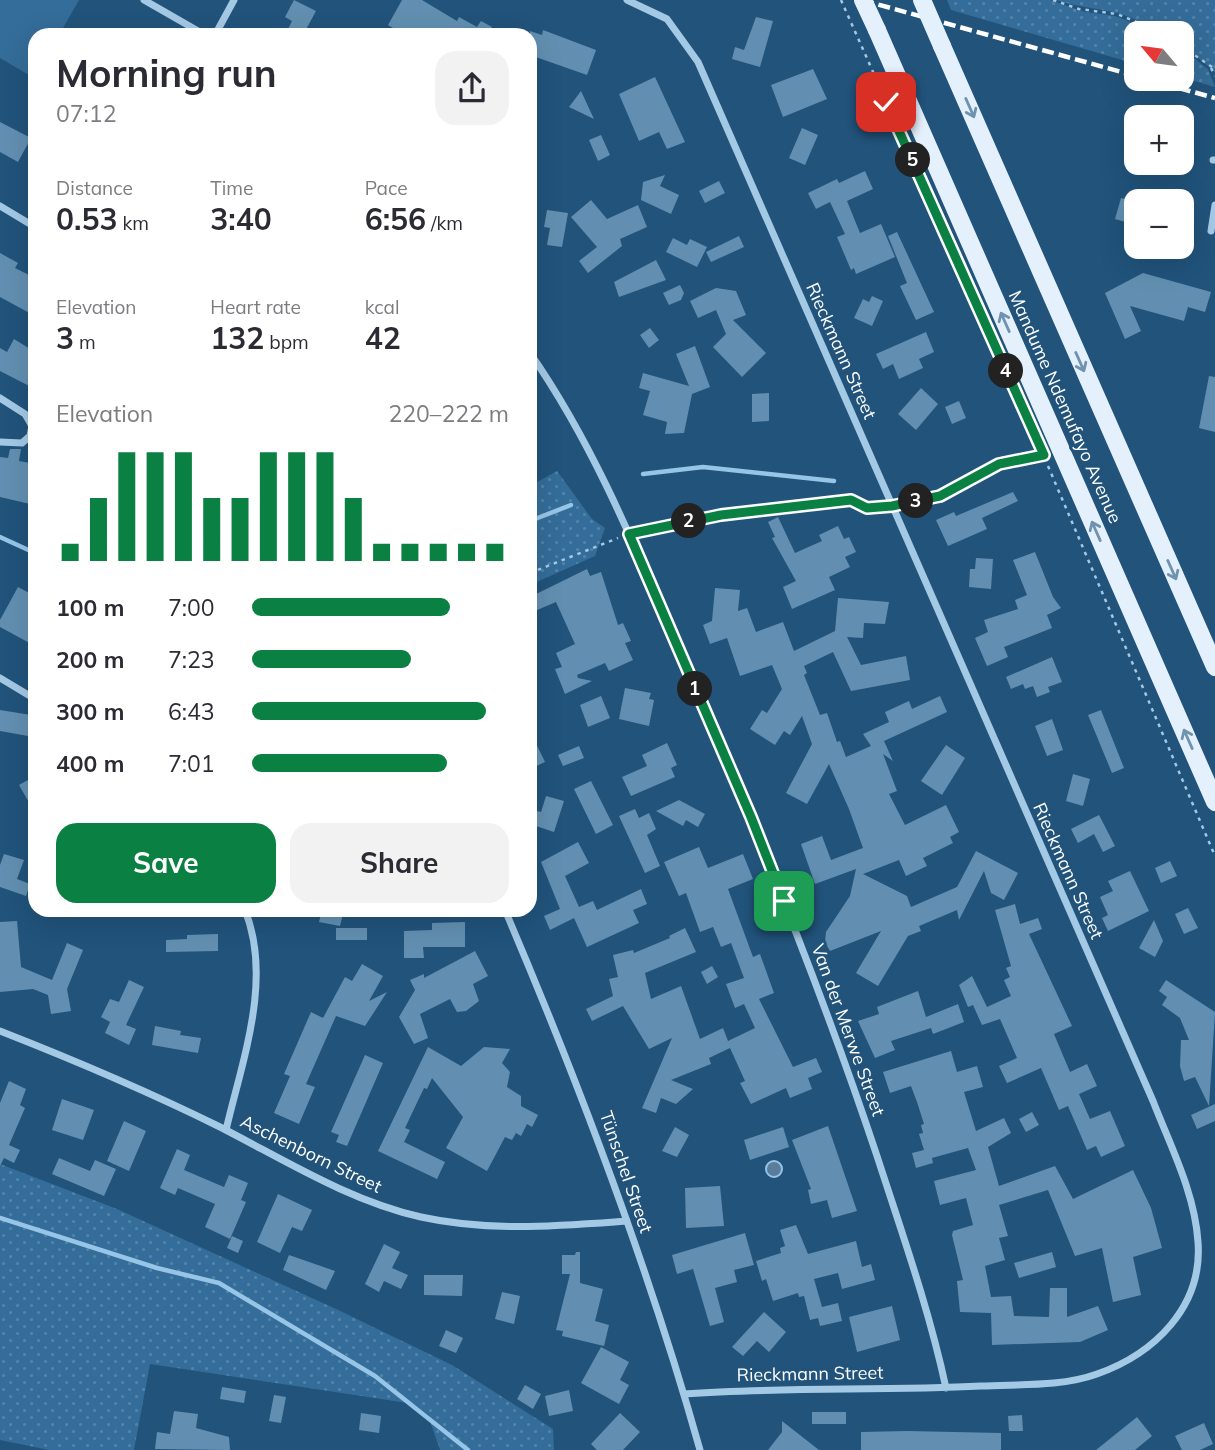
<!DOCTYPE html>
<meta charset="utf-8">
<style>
:root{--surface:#fff;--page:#f2f2f3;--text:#2b2b33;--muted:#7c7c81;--accent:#0b8043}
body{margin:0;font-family:Mulish,sans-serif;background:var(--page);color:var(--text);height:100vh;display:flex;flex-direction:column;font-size:26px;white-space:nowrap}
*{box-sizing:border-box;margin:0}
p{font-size:23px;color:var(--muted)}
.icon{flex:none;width:38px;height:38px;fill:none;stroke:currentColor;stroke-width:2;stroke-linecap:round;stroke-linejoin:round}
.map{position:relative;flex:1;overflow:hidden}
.details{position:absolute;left:28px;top:28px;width:509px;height:889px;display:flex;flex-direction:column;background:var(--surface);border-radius:21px;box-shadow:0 7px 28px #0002}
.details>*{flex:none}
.needle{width:46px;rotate:299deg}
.buttons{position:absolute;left:1124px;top:21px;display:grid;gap:14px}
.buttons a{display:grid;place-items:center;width:70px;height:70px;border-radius:14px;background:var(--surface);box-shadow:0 7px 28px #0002;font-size:35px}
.pin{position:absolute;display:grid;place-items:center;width:60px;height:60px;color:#fff;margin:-30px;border-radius:14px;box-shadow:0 4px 10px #0006}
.km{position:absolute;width:35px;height:35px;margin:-18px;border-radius:50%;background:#222;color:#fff;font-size:19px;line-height:35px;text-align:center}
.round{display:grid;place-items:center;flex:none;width:74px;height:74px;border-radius:21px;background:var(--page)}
.overview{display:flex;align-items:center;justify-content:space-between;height:119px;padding:0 28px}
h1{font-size:38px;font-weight:700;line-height:52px}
.figures{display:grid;grid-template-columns:repeat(3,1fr);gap:10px;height:119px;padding:7px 28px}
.figures div{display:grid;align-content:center}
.figures b{font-size:30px;font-weight:700}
.figures small{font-size:19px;font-weight:400}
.figures p{font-size:19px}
.chart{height:196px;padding:14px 28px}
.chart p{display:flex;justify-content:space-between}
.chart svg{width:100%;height:126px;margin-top:7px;stroke:var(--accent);stroke-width:6}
.cta{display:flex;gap:14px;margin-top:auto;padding:14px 28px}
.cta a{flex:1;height:80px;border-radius:21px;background:var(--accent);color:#fff;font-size:28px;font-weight:700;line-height:80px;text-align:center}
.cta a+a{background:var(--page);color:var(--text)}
ul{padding:0 28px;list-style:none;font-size:23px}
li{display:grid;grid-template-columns:112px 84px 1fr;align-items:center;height:52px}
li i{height:18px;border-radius:9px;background:var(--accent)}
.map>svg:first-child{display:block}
</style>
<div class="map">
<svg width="1215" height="1450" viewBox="0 0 1215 1450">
<defs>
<pattern id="grass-dots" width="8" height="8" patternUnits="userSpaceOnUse" patternTransform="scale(1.75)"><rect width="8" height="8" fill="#346d99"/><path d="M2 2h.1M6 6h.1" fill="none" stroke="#5283a8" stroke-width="1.8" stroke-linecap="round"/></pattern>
<pattern id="water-ripples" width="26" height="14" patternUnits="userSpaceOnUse" patternTransform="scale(1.75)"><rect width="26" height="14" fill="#597d9b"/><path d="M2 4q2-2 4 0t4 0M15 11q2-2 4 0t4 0" fill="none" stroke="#536777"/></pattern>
</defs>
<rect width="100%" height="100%" fill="#21537b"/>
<path fill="url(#grass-dots)" d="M947,0H1050L1085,12L1115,16L1159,33H1136V64L951,10Z
M1056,0H1215V72L1181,44V33C1158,33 1139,19 1117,13C1096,8 1077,7 1056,0Z
M1181,48L1208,69L1215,87L1181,77Z
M557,471L592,519L605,528L595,556L530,585V486Z
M0,1164L117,1209L336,1309L452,1365L553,1429L554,1450H440L428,1415L414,1404L150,1364L134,1450H49L0,1440Z"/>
<path fill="#346d99" d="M0,0H79L59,35H35L34,78L0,58Z"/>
<path fill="url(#water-ripples)" stroke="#97c5e7" stroke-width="2" d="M766 1169a8 8 0 1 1 16 0a8 8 0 1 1-16 0Z"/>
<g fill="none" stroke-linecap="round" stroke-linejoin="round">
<path stroke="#97c5e7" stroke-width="4.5" d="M643,474L703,467L834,481
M530,521L571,505
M0,537L35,553
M0,1218L157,1268L219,1283L375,1376L468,1450"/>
</g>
<path fill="#628fb1" d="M294,0L316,11L303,35H285L292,21L285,17Z
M402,0H422L457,21L459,17L477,27L481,21L492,27L488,33L492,35H404L388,25Z
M756,17L773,21L760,67L732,59L735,47L744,50Z
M543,30L596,50L587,75L530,55V31L542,35Z
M813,69L827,99L783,117L771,85Z
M655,77L685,142L667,149L659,132L639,141L619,94Z
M581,91L594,119L569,107Z
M0,122L31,138L18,162L0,152Z
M802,128L818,135L805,165L789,158Z
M601,135L610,155L598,161L589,140Z
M865,171L873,189L847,201L860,233L881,224L895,257L856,274L854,268L851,270L837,237L845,234L830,202L816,209L808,193L837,179L839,183Z
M665,175L660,186L679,195L671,214L641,200L643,182Z
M719,181L725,193L705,203L699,191Z
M1121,198L1136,202V225L1115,219Z
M591,200L607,219L638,205L647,227L620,239L622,246L588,273L579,261L597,247L571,217Z
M547,210L568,213L562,247L547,245L550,228L544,227Z
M897,232L934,312L916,320L900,286L907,283L888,236Z
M739,236L744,247L711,262L706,252Z
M673,238L687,245L690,239L707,247L697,267L666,252Z
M0,253L18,263L15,268L35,278L31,289L35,292V316L0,297Z
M656,260L666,280L619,297L614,282Z
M1143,273L1211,292L1205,312L1188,307L1184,321L1130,306L1141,331L1125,339L1105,293Z
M680,285L684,293L681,300L669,305L663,293Z
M716,288L736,291L746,315L733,320L766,353L742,377L713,347L726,334L716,310L698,318L690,301Z
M872,296L883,301L872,326L854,318L863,299L869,302Z
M650,328L659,340L649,348L640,335Z
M926,332L934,352L919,359L923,368L899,379L893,364L883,369L876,354Z
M14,339L35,352V389L0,371V348L7,352Z
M695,346L710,387L692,394L684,433L665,434L667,422L643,415L650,391L639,388L643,373L689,386L676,354Z
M1209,376L1215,377V432L1199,428Z
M921,388L938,404L916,430L898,414Z
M769,393V421L752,422V394Z
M959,401L966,418L952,424L945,407Z
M10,449H21L19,461L35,464L30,504L0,497V457L8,458Z
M1013,492L1018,501L982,518L987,529L948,546L936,520L954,512L956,516Z
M778,517L795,553L822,541L819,535L838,526L844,539L849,537L856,552L845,557L850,567L829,577L835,590L792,609L783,587L796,581L772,538L775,537L768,522Z
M1035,552L1053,597L1061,608L1047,615L1052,628L1004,647L1008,657L987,666L975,638L988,632L984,620L1018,609L1015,600L1027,595L1013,560Z
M976,558L993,559L991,589L969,587L970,569H975Z
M587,569L590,576L601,572L618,625L623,623L631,641L625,643L633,660L609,671L605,663L577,675L578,678L592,681L565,694L555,669L562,667L556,653L575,644L556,602L530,613V597Z
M18,587L35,596V646L0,627V620Z
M715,588L740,590L738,611L747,608L756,632L783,622L794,651L835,631L838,598L889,602L885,624L864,623L863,638L847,637L861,665L906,656L910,680L851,691L833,652L804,666L807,673L804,675L820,715L827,713L837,742L840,741L846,757L871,746L863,734L889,722L885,712L909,701L912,709L940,696L947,712L884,741L893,761L883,754L897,791L889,794L905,825L946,805L959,832L950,837L953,843L923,858L927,866L906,876L899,860L863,874L907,896L911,907L957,887L976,851L1018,873L1004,900L991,893L984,871L959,920L957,910L919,926L921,931L908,936L878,986L856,973L881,931L830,951L825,942L826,932L850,896L856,869L815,884L801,844L822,836L831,860L863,848L849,809L829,764L807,804L786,793L812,744L802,716L790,735L784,731L775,745L750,729L762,710L767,713L782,689L772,665L740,676L727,638L710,644L703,625L712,621Z
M1052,657L1062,682L1048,687L1050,692L1037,697L1033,686L1025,689L1023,684L1011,689L1006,677Z
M625,688L651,693L649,699L654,700L649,726L619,719Z
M601,696L610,718L588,727L580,705Z
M0,710L31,715L28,736L0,731Z
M1101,710L1124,768L1112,773L1088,715Z
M1052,719L1063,750L1047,756L1035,726Z
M530,731L545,762L530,769Z
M667,743L677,765L671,768L675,777L631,796L622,777L647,766L642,755Z
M946,745L965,758L942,795L921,781Z
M579,746L584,758L563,766L558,755Z
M1073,774L1090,779L1083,806L1066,801Z
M35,776V813L19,785Z
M591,781L613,825L596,834L574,789Z
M546,796L564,801L554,832L530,824V809L541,812Z
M679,800L705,814L698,827L686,820L683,826L656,811Z
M635,809L639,818L649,813L656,829L647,835L660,866L645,873L619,816Z
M1099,815L1115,846L1103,852L1094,834L1078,843L1071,829Z
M578,842L589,863L565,876L579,907L593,901L597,910L641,889L647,904L633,910L639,923L587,947L574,918L550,930L544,916L560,909L541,862Z
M699,847L708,868L743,854L753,879L728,889L753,957L760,954L774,993L759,999L793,1067L816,1058L822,1072L808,1078L812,1089L790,1098L786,1088L751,1104L740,1083L745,1081L730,1048L709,1058L711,1064L671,1080L693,1089L676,1104L661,1098L656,1113L642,1108L672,1038L649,1049L623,1006L592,1021L586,1009L613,996L609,979L618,977L613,955L633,950L634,953L670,938L669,936L685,928L696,952L645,973L651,999L681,986L700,1039L723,1028L728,1041L755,1028L744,1004L735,1008L726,984L744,978L731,943L721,947L713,927L700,932L686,893L679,896L664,862Z
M4,854L24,860L17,879L30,884L26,896L0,887V865Z
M1170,861L1177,876L1161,883L1155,868Z
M1130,871L1149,911L1108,931L1102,918L1108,915L1100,897L1113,891L1108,881Z
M1015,904L1020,924L1038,918L1042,929L1029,934L1072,1026L1054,1034L1070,1072L1087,1064L1097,1086L1079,1094L1090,1119L1110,1111L1125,1146L1101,1157L1096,1146L1087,1150L1068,1106L1059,1110L1041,1068L1007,1083L999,1066L1017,1058L1000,1019L982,1025L973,1005L968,1007L959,985L972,976L987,1007L1011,996L1004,980L1010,977L1006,968L1011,966L995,910Z
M1188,908L1198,928L1184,934L1175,914Z
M322,910H344L340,926L319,922Z
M1154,920L1163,941L1155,957L1139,948Z
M17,921L21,967L52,980L67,943L83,950L67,989L71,1011L51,1014L48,995L33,989L0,992V922Z
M465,922V947H423L424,958H404V931L432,930V923Z
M336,928H367V940H336Z
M218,934V951L166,952V940L187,939V935Z
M475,951L488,976L473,984L479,1001L466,1011L457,1012L450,999L420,1014L428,1038L414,1044L399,1017L415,990L410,980L424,974V978Z
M362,964L383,976L369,1001L387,992L365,1026L336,1016L306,1084L315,1087L299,1124L274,1113L290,1076L284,1074L311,1012L323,1018L345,977L352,981Z
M712,966L718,977L707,984L701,972Z
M129,980L144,987L126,1025L136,1029L129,1045L105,1033L110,1022L101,1017L110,999L119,1002Z
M1166,980L1215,1012L1209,1106L1195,1077L1184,1081L1180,1066L1181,1040H1189L1180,1018L1162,1005L1167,997L1159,991Z
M918,991L926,1017L958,1004L964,1022L933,1034L931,1028L891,1041L895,1050L875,1058L858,1021L879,1014L877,1007Z
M155,1026L181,1031L180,1035L201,1038L198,1053L152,1045Z
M428,1047L461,1066L484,1047L510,1049L502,1063L510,1072L507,1087L521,1096V1106L538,1115L532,1127L527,1124L521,1136L516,1133L512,1140L505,1137L487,1171L446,1148L463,1117L432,1078L427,1089L424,1088L405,1128L410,1130L404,1142L445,1162L437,1179L378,1151Z
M951,1051L957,1072L977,1066L983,1087L964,1092L976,1131L1004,1118L1011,1133L988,1147L999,1186L1055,1166L1073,1199L1133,1170L1151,1208L1162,1248L1133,1257L1141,1295L1113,1302L1102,1248L1075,1256L1048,1190L999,1205L1008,1236L999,1238L1005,1260L985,1266L991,1297L1011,1296L1014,1316L1049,1317L1050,1288H1067V1317L1098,1306L1108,1330L1080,1342L992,1345L991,1313L960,1312L957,1281L963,1280L952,1235L953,1231L973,1225L966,1198L940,1205L934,1181L976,1170L968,1148L932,1158L933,1163L916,1168L912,1153L924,1150L919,1134L923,1133L921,1125L924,1124L917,1102L911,1086L890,1093L883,1072Z
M365,1055L383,1063L347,1146L336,1142L339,1135L331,1132Z
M9,1081L26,1089L20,1105L25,1108L9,1145L20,1150L14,1163L4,1158L0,1166V1103Z
M62,1099L94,1110L83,1140L52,1130Z
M1215,1104V1121L1197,1129L1191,1115Z
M1032,1112L1039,1125L1026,1132L1019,1119Z
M124,1121L146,1131L129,1171L107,1161Z
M828,1126L857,1211L832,1218L827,1200L811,1204L808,1190L811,1189L792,1140Z
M675,1127L689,1135L677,1157L662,1151Z
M783,1127L789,1147L750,1160L744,1140Z
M177,1149L190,1155L184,1170L224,1187L229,1175L248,1183L241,1200L246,1202L230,1239L205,1227L215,1204L178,1188L175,1195L160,1188Z
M59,1158L90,1171L95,1160L116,1169L104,1196L52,1174Z
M720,1186L724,1226L686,1228L685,1188Z
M278,1194L312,1210L302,1231L292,1227L280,1253L257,1242Z
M796,1225L808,1254L856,1241L862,1267L871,1264L875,1280L842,1289L838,1273L814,1279L822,1307L838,1303L842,1321L820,1326L818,1318L810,1320L804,1296L799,1297L798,1293L773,1301L766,1279L762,1281L756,1261L781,1253L780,1248L785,1246L780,1230Z
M745,1233L754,1265L734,1270L737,1282L715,1288L724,1322L710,1326L693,1269L677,1274L672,1255Z
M232,1236L243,1241L238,1253L227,1248Z
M384,1244L400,1252L392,1268L408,1275L401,1289L384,1281L379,1292L365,1284Z
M576,1252H580V1283L603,1289L595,1321L609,1325L604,1346L562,1336L563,1331L556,1330L570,1274H562V1255H575Z
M1052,1252L1056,1267L1019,1278L1014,1263Z
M289,1255L335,1271L326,1290L283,1270Z
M424,1275H463L462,1296L424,1295Z
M502,1292L520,1296L514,1324L495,1319Z
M892,1306L900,1340L857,1352L849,1317Z
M764,1312L786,1332L769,1352L757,1341L743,1356L732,1347Z
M446,1330L463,1338L456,1353L439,1346Z
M601,1347L629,1362L620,1380L629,1385L619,1404L581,1383Z
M525,1385L541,1394L533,1409L517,1399Z
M222,1387L246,1391L244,1403L220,1399Z
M569,1390L573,1411L549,1416L545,1396Z
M274,1395L286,1397L281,1423L269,1421Z
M174,1411L198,1414L196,1428L229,1437L230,1450L155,1449L157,1432L170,1434Z
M812,1412H846V1424H812Z
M361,1413L381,1416L379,1433L359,1430Z
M620,1413L640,1432L623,1450H597L591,1444Z
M1022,1415L1023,1431H1009L1008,1416Z
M1137,1417L1152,1436L1135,1450H1096Z
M782,1421L819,1450H768L782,1432Z
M1204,1423L1213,1444L1200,1450H1182L1175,1436Z
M907,1431L1001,1433V1450H861V1432Z"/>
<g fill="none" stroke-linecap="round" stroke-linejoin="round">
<path stroke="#a4c9e5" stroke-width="2.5" stroke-dasharray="3.5 5" stroke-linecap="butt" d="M841,0L1036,438
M1053,0L1079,9L1117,14L1164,33
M1181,46L1215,69
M1211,68L1215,76
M1048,466L1215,856
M903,504L940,496L999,464L1044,455
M641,531L721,515L851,500L867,508L883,507
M530,573L618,538"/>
<path stroke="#a4c9e5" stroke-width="7" d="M144,0L205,35
M627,0L667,19L698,62L1153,1101C1170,1145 1195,1193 1198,1242C1203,1307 1154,1354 1097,1374C1061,1387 1019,1384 981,1386C882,1391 783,1387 684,1394
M215,35L234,0
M1213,160H1215
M0,206L35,227
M1211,231L1215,205
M530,353C601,455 645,572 694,685C761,840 824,997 877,1156C902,1233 929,1309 946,1388
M0,398L25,414L32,426L30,436L22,443L0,442
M0,678L35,699
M505,910C580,1086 648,1265 700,1450
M0,1031C74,1060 147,1091 218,1126C283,1159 349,1201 421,1217C489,1232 558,1226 627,1221
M226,1130C242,1061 273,980 245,910"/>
<path stroke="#e4f1fd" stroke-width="18" d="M877,30L1215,802
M942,46L1215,667"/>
<path stroke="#fff" stroke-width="4.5" stroke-dasharray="12 5" stroke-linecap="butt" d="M862,0L1136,76
M1146,79L1215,98"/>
<path stroke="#e4f1fd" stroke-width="18" d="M863,0L877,30
M922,0L942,46"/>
</g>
<defs><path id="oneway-shaft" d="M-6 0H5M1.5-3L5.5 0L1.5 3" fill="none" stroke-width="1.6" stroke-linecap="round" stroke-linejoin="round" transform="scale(1.75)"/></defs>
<g stroke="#6f92af">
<use href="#oneway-shaft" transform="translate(970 108) rotate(66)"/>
<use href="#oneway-shaft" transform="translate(1005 322) rotate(-114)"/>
<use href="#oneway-shaft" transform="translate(1080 362) rotate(66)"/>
<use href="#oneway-shaft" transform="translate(1096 531) rotate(-114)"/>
<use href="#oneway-shaft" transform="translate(1172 570) rotate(66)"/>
<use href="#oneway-shaft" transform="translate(1188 739) rotate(-114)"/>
</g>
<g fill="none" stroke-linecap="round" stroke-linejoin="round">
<defs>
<path id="route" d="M784,901L751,817L629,534L721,515L851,500L867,508L892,506L940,496L999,464L1044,455L886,102"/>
</defs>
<use href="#route" stroke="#fff" stroke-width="14"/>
<use href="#route" stroke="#0b8043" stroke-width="9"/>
</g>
<g text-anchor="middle" stroke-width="6" stroke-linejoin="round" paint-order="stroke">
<g font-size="18" fill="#fff" stroke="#21537b">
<text transform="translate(841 351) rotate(66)" y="6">Rieckmann Street</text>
<text transform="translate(1065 407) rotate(66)" y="6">Mandume Ndemufayo Avenue</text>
<text transform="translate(1068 871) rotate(66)" y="6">Rieckmann Street</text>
<text transform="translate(848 1030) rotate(70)" y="6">Van der Merwe Street</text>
<text transform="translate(311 1154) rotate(26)" y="6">Aschenborn Street</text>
<text transform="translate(626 1172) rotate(71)" y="6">Tünschel Street</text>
<text transform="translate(810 1374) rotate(-1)" y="6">Rieckmann Street</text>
</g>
</g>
</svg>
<div class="buttons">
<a><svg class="needle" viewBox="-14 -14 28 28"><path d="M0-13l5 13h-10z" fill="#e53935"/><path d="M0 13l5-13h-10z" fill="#7c7c81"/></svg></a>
<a>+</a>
<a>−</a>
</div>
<div class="pin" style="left:784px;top:901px;background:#1e9e55"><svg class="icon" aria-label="arrive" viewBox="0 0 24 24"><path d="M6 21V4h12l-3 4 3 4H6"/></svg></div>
<div class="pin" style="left:886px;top:102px;background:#d93025"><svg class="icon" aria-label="check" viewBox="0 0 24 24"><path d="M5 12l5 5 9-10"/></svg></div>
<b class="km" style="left:695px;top:689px">1</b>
<b class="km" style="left:689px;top:521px">2</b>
<b class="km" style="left:916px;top:501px">3</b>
<b class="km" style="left:1006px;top:371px">4</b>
<b class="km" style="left:913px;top:160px">5</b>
<section class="details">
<div class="overview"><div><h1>Morning run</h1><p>07:12</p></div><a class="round"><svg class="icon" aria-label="share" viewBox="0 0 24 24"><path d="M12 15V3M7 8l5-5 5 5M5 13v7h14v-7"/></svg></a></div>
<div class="figures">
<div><p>Distance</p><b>0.53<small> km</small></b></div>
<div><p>Time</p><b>3:40</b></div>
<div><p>Pace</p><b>6:56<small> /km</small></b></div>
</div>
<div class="figures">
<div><p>Elevation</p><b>3<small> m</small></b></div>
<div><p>Heart rate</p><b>132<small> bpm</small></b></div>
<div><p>kcal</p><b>42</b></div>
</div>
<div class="chart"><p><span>Elevation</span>220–222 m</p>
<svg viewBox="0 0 160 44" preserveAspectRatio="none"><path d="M5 44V38M15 44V22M25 44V6M35 44V6M45 44V6M55 44V22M65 44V22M75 44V6M85 44V6M95 44V6M105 44V22M115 44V38M125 44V38M135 44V38M145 44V38M155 44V38"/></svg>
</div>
<ul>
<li><b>100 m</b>7:00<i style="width:77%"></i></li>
<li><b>200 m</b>7:23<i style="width:62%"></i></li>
<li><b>300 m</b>6:43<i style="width:91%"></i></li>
<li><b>400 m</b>7:01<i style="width:76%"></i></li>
</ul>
<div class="cta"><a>Save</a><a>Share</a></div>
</section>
</div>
